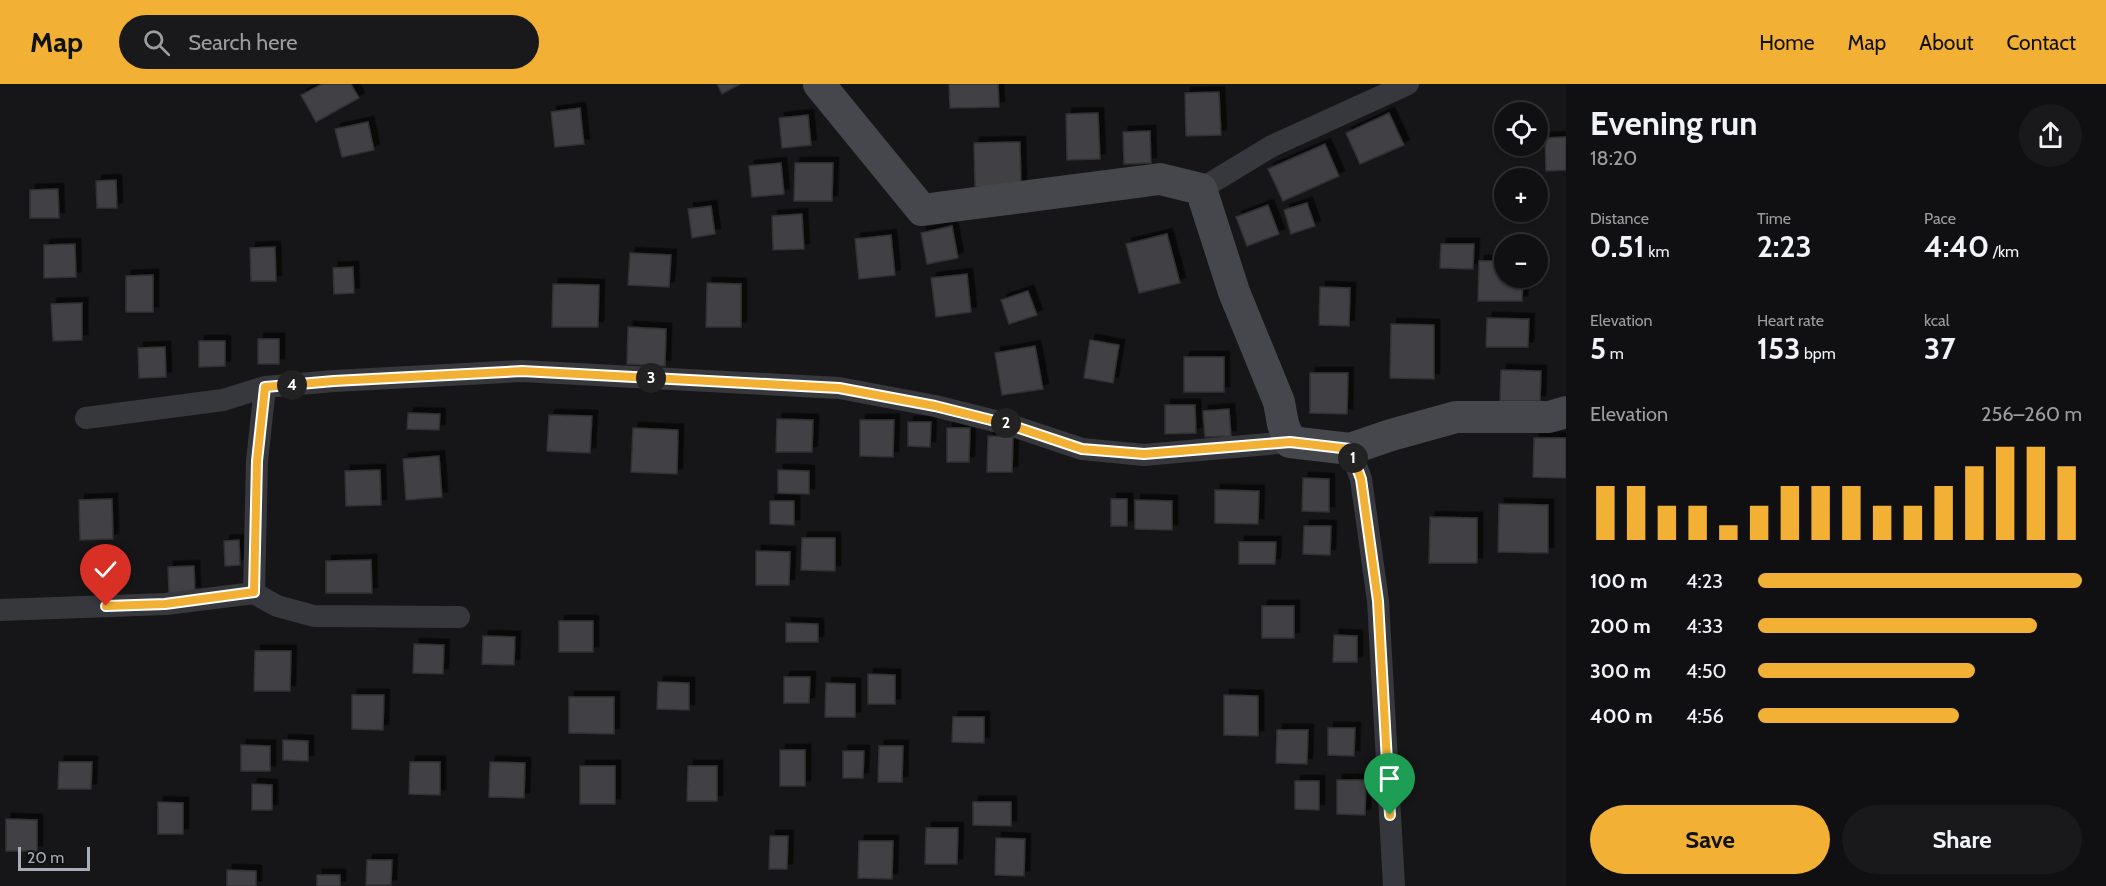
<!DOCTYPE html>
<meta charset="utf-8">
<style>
:root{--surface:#101012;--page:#19191b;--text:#f1f3f6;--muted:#9c9d9f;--line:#303032;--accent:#f2b134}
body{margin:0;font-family:Cabin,sans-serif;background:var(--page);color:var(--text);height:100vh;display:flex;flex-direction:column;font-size:22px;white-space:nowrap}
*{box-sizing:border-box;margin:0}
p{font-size:20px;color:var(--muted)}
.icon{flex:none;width:33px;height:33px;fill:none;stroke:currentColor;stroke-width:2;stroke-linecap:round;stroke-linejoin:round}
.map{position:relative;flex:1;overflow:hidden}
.side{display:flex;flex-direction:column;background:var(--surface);width:540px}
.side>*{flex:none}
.tools{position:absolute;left:1494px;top:18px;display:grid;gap:12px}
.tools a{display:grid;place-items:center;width:54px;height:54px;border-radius:50%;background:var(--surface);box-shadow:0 2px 4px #0004,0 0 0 2px var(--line);font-size:30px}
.scale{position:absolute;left:18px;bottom:15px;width:72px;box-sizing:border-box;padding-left:6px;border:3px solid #a8adb8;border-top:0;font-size:16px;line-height:21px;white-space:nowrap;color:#a8adb8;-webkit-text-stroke:4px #111113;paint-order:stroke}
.pin{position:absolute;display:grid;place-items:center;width:51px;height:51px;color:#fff;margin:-62px -26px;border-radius:50% 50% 50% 0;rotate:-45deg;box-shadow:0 0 6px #0007}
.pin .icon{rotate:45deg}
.km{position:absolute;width:30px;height:30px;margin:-15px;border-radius:50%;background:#222;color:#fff;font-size:16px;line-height:30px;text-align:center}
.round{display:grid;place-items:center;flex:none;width:63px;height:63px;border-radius:32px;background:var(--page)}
.head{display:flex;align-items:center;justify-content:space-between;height:102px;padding:0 24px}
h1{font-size:33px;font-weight:700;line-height:45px}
.stats{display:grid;grid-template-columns:repeat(3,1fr);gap:9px;height:102px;padding:6px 24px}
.stats div{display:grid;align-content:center}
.stats b{font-size:30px;font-weight:700}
.stats small{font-size:16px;font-weight:400}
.stats p{font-size:16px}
.chart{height:168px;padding:12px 24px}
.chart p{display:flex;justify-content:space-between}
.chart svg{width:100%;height:108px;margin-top:6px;stroke:var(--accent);stroke-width:6}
.primary-button{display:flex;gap:12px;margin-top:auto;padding:12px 24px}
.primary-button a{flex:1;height:69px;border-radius:36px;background:var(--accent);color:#111;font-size:24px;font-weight:700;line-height:69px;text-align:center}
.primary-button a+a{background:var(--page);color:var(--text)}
ul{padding:0 24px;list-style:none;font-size:20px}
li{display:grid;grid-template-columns:96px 72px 1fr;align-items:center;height:45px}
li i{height:15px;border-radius:8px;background:var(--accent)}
header{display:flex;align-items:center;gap:36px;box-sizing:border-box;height:84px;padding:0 30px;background:var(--accent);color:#111}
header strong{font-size:28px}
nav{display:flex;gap:33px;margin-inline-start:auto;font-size:21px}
.search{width:420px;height:54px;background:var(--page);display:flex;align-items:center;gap:15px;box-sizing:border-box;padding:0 21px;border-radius:33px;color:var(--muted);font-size:22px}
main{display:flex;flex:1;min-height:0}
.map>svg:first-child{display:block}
</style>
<header>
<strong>Map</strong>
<div class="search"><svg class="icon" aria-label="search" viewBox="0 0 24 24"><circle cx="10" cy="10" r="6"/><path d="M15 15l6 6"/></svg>Search here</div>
<nav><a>Home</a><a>Map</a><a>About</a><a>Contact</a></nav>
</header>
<main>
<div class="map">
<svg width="1566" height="802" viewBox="0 0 1566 802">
<defs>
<filter id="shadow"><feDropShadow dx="5.5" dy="-5.5" stdDeviation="0" flood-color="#0009"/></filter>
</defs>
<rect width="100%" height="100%" fill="#161618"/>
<path fill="#404145" stroke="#303034" stroke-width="1.5" filter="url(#shadow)" d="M322,0H351L359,14L316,38L301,11Z
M717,0H740L722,10Z
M949,0H998L999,23L950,24Z
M1219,8L1221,51L1186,52L1185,9Z
M580,24L584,60L555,63L551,28Z
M1098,29L1100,75L1067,76L1066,30Z
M1389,29L1404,61L1360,80L1346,49Z
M808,31L811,61L782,64L779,34Z
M368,38L374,66L342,73L335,45Z
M1150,47L1151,79L1124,80L1123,48Z
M1566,53V86L1546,87L1545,54Z
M1020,58L1021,102L975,103L974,59Z
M1325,60L1339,92L1283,117L1268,85Z
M781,79L784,110L752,113L749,82Z
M795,79H833L832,117H794Z
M116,96L117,124H97L96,97Z
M58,105L59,134H30V106Z
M1307,119L1315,142L1291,150L1284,126Z
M1268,121L1279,150L1247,162L1236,133Z
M711,122L715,150L692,154L688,125Z
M802,130L804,165L773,166L772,132Z
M952,142L958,174L927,180L921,149Z
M1167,150L1180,199L1139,209L1126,160Z
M891,151L895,191L859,195L855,155Z
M75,160L76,193L44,194V161Z
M1441,160H1474L1473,185L1440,184Z
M275,163L276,197H251L250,164Z
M630,169L671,171L669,203L628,201Z
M1479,177H1504V194H1523L1522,217H1478Z
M353,183L354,209L334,210L333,184Z
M967,190L971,228L936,233L931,194Z
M153,191V228H126V192Z
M707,199L741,200V243H706Z
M553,200L599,201L598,243H552Z
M1320,203L1350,204L1349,242L1319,241Z
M1028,207L1037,231L1009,240L1001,216Z
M82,219V256L53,257L51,220Z
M1487,234L1529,235L1528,263H1486Z
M1391,240L1434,241V295L1390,294Z
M628,243L666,245L665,282L627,280Z
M258,255H279V280H258Z
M1090,256L1119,261L1113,299L1084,294Z
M199,257H225V282L199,283Z
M1035,262L1043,305L1002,311L995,269Z
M165,263L166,293L139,294L138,264Z
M1184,273H1224V308H1184Z
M1501,286L1541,287L1540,317H1500Z
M1310,289H1348L1347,330L1310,329Z
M1165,321H1195L1196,349L1165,350Z
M1229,325L1231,352L1205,353L1203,327Z
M408,329L440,330L439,346L407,345Z
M549,331L592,332L590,369L547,367Z
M777,335L813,336L812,368H776Z
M860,336H894L893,373L860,372Z
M908,338H931L930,363L908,362Z
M633,344L678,346L677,390L631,388Z
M947,344H970L969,378H947Z
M988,352L1013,353L1012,388H987Z
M1534,354H1566V394L1533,393Z
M439,372L442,413L406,416L403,375Z
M380,386L381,421L346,422L345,387Z
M778,386L809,387V410L778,409Z
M1303,394L1329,395V428L1302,427Z
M1215,406L1259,407L1258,440L1215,439Z
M112,415L113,455L80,456L79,416Z
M1111,415H1127V442H1111Z
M1135,416L1172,417V446L1135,445Z
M770,417H794V441L770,440Z
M1499,420L1548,421V469L1498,468Z
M1430,433L1477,434V479H1429Z
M1304,442H1331L1330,471L1303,470Z
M802,454H835V487L801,486Z
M239,456L240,481L225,482L224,457Z
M1239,458H1276L1275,480H1239Z
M756,467L790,468L789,501H756Z
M371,476L372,509H326V477Z
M194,482L195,508L169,509L168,483Z
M1262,522H1294V554H1262Z
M559,537H593V568H559Z
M786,539L818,540V558H786Z
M1334,551L1357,552V578H1333Z
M483,552L515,553L514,581L482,580Z
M414,560L444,561L443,590L413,589Z
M255,567H291L290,607H254Z
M868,590L895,591V620H868Z
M784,593H810L809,619H784Z
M658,598L689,599V626L657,625Z
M826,599L855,600V633H825Z
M352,611H384L383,646L352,645Z
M1224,611L1258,612V652L1224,651Z
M569,613H614V650L569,649Z
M953,633H984V659L952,658Z
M1328,644H1355L1354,672L1328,671Z
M1277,646H1308L1307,680L1276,679Z
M283,656L308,657V677L283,676Z
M241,661L270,662V687H241Z
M879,662H903L902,698H878Z
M780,666H805V702H780Z
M843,667H864L863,694H843Z
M59,678H92L91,705H58Z
M410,678H440V711L409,710Z
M490,678L525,679L524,714L489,713Z
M580,682H615V720H580Z
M688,682H717V717H687Z
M1337,696H1366L1365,731L1337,730Z
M1295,697H1319V726L1295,725Z
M252,700L272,701V726H252Z
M158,718L183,719V750H158Z
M973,718H1011V742L973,741Z
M6,735L37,736V767H6Z
M926,744H958L957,780H925Z
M770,752H788L787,785H769Z
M996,754L1025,755L1024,792L995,791Z
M859,757H893L892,795L858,794Z
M367,776H392L391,801H366Z
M227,786L256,787V802H227Z
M317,791H340V802H317Z"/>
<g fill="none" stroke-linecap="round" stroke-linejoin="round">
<path stroke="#37383d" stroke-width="22" d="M1201,105L1272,62L1408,0
M86,334L223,316L265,303
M1350,365L1361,395L1378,517L1394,802
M254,509L277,522L314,532L459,533
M0,526L166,520L254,509L257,377L265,303L334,297L522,287L839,304L935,322L1007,340L1082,365L1144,371L1290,358"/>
<path stroke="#45474d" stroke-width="32" d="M819,0L922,126L1160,95L1201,105L1234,208L1279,318L1283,340L1290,358L1350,365L1391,351L1456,333H1549L1566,328"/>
</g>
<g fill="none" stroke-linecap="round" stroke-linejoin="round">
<defs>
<path id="route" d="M106,522L165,520L254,508L257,377L265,303L334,297L522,287L839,304L935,322L1007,340L1082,365L1144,370L1290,358L1350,365L1361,395L1378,517L1390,731"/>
</defs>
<use href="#route" stroke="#fff" stroke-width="12"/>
<use href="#route" stroke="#f2b134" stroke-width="8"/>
</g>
</svg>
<div class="tools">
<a><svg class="icon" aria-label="locate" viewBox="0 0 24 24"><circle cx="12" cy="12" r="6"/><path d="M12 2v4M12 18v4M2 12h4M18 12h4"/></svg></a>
<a>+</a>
<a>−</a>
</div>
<div class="scale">20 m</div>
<div class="pin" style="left:1390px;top:731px;background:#1e9e55"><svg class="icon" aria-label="arrive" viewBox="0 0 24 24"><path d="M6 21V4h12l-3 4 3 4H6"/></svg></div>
<div class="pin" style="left:106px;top:522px;background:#d93025"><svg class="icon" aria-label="check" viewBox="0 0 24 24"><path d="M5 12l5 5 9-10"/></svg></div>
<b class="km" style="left:1353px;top:374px">1</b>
<b class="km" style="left:1006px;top:339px">2</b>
<b class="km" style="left:651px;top:294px">3</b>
<b class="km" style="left:292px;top:301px">4</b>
</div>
<section class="side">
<div class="head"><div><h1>Evening run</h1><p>18:20</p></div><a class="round"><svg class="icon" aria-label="share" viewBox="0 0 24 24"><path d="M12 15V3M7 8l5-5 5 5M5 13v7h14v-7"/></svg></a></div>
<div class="stats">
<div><p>Distance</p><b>0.51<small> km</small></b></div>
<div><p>Time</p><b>2:23</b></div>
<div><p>Pace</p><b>4:40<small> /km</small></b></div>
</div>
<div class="stats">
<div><p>Elevation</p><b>5<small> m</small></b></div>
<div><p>Heart rate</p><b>153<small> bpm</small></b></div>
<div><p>kcal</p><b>37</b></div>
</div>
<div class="chart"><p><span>Elevation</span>256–260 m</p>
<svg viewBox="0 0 160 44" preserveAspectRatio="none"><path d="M5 44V22M15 44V22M25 44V30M35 44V30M45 44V38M55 44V30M65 44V22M75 44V22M85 44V22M95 44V30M105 44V30M115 44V22M125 44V14M135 44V6M145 44V6M155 44V14"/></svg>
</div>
<ul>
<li><b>100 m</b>4:23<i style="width:100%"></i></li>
<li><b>200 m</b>4:33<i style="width:86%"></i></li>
<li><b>300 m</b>4:50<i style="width:67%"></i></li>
<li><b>400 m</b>4:56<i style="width:62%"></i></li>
</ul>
<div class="primary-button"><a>Save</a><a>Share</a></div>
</section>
</main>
